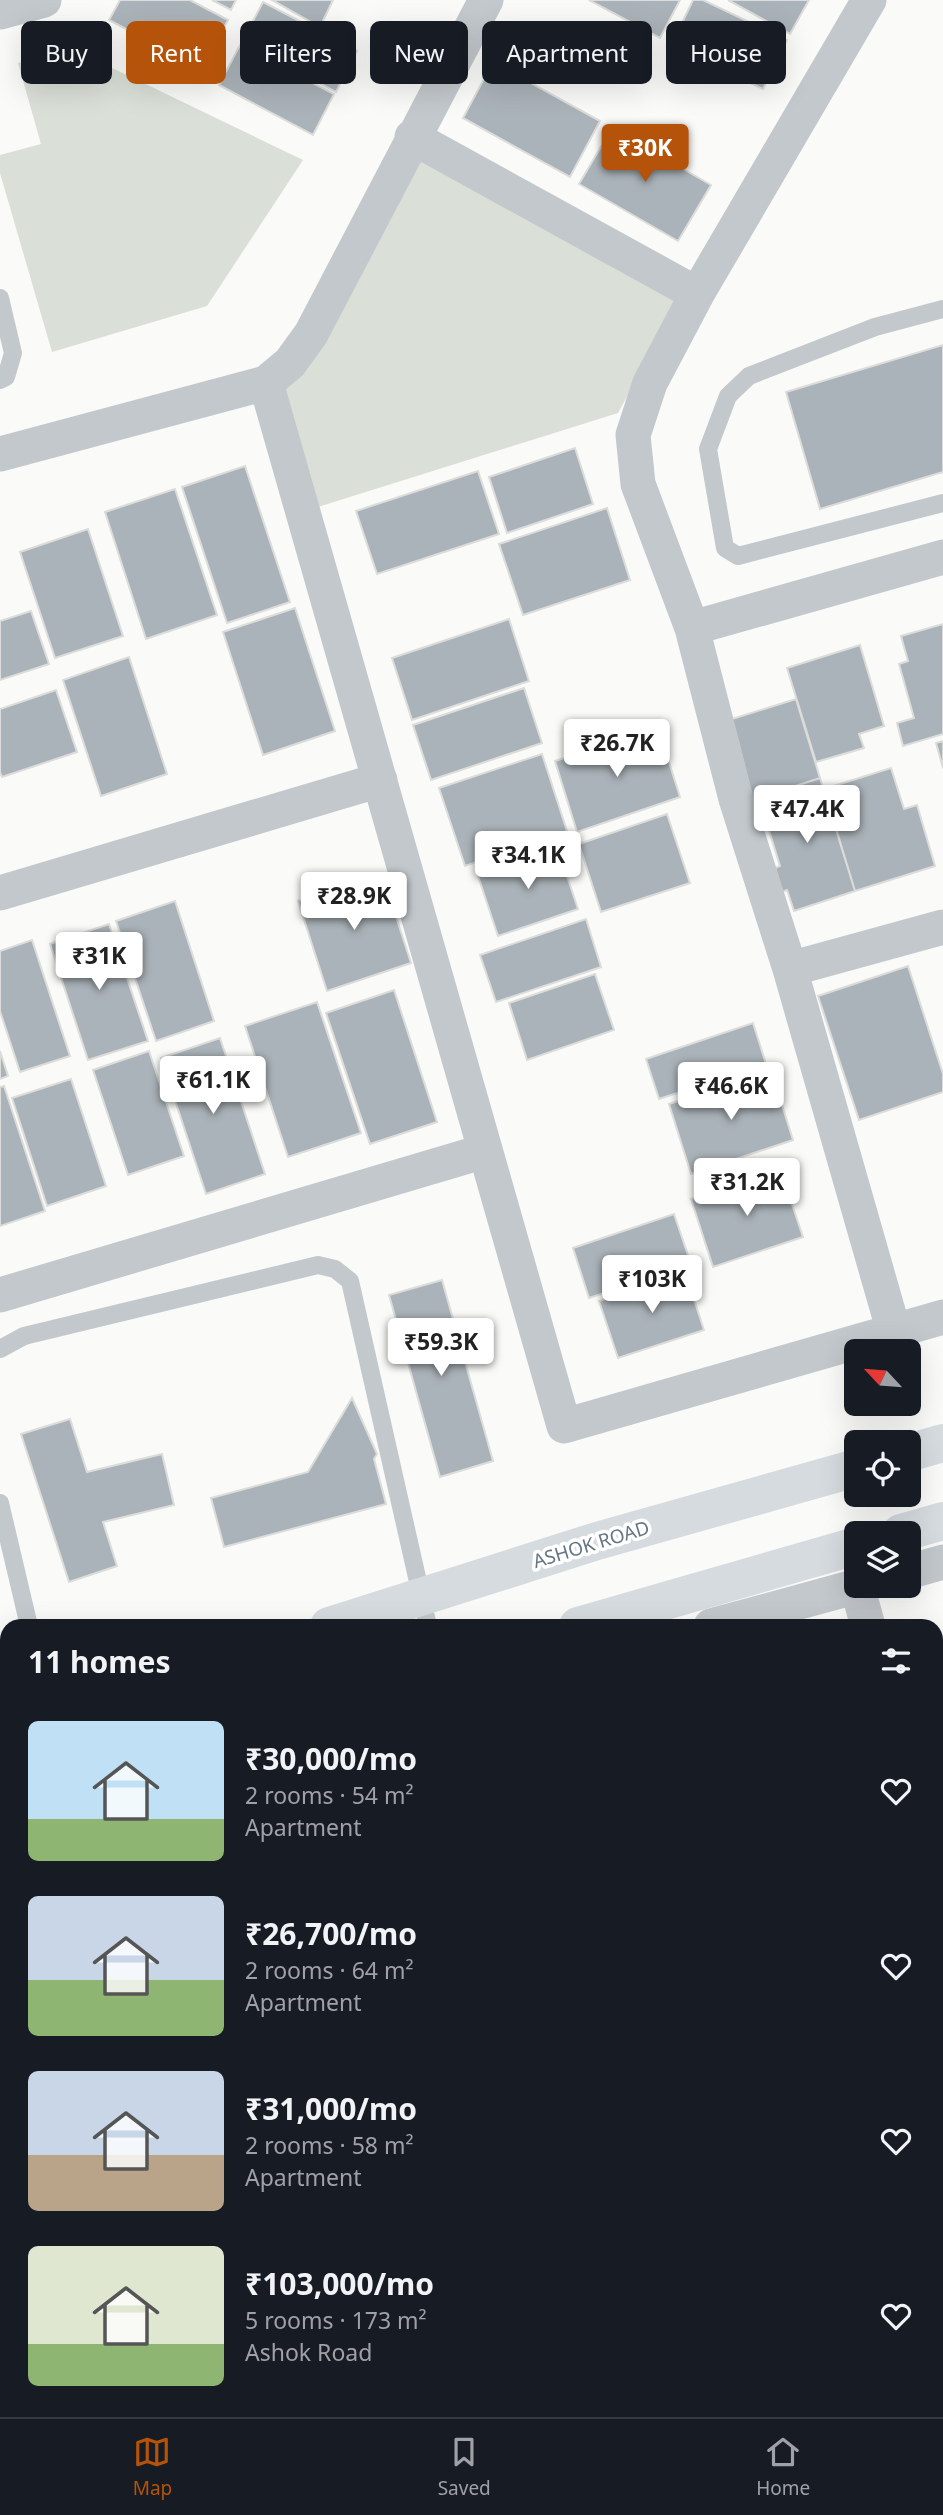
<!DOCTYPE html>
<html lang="en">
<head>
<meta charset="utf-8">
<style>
  :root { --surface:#171b24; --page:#20242c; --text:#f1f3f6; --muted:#9ea1a6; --line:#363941; --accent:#b45309 }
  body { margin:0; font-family:"Noto Sans",sans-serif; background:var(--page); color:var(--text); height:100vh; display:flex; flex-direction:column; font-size:26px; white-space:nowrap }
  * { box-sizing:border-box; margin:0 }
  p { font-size:23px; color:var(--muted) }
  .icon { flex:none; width:38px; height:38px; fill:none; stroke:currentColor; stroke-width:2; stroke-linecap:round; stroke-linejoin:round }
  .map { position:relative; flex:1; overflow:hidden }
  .sheet { position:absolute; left:0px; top:1619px; width:943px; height:800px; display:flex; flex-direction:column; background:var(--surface); border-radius:21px 21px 0 0; box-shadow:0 7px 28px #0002 }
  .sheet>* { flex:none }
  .hud { position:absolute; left:21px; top:21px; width:901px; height:63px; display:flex; gap:14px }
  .needle { width:46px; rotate:296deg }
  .controls { position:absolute; left:844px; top:1339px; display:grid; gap:14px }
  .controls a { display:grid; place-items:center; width:77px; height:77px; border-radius:10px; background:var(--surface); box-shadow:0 7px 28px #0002; font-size:35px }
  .price { position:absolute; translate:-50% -60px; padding:0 16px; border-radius:7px; background:#fff; color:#222; font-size:23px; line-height:46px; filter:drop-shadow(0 2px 4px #0008) }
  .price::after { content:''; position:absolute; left:50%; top:42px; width:21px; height:16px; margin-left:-10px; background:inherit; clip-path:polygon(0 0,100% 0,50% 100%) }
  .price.selected { background:var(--accent); color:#fff }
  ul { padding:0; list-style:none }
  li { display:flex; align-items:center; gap:21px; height:175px; padding:0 28px }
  li span { display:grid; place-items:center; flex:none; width:196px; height:140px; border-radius:10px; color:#555 }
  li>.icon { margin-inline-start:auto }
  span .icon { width:84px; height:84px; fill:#fffc; stroke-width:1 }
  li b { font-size:30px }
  h2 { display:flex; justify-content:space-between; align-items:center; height:84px; padding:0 28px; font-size:30px }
  .chip { padding:0 24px; border-radius:10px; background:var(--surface); box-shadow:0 7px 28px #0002; font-size:24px; line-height:63px }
  .chip.selected { background:var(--accent); color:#fff }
  .tab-bar { display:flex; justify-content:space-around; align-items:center; height:98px; border-top:2px solid var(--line); background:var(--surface); font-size:19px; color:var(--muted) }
  .tab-bar a { display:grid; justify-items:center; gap:4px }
  .tab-bar .selected { color:var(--accent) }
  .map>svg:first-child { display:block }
  .green { fill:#dadfd7 }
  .building { fill:#aab3b9; stroke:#dcdcda; stroke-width:2 }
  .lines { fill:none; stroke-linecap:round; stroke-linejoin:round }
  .lane { stroke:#c3c8cc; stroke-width:18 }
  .street { stroke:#c3c8cc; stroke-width:35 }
  .secondary { stroke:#d6dbdf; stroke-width:38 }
  .labels { text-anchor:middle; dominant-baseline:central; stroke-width:7; stroke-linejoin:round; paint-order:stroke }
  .street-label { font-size:19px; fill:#657683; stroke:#fff }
</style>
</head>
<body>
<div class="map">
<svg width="943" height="2417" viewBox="0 0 943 2417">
  <rect width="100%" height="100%" fill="#fafaf8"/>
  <path class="green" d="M 79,52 L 303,160 L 207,306 L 52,352 L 0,173 L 0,155 L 41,144 L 18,63 Z
    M 413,150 L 681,298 L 618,413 L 318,507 L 284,391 Z"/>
  <path class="building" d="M 120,0 L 190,0 L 228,20 L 202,69 L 109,20 Z
    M 212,0 L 236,0 L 231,10 Z
    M 272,0 L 333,0 L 320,27 Z
    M 589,0 L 680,0 L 660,38 Z
    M 693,0 L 703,0 L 787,40 L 763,89 L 671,46 Z
    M 728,0 L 809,0 L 790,34 Z
    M 263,2 L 357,51 L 336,92 L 242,42 Z
    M 240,45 L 334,94 L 313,135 L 219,85 Z
    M 493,62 L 600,121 L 570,177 L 463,118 Z
    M 612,128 L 711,185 L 678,241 L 579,184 Z
    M 943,345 L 943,472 L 820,509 L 786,392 Z
    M 575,448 L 593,504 L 507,533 L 489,477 Z
    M 245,466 L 290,602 L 227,623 L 182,487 Z
    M 478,471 L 499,534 L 377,574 L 356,511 Z
    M 175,489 L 217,615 L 146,639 L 105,512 Z
    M 607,508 L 630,580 L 523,615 L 499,544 Z
    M 88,529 L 123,636 L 55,658 L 20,552 Z
    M 295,608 L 335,731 L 263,755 L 223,632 Z
    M 31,611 L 49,664 L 0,680 L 0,621 Z
    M 509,619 L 529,681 L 412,720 L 392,658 Z
    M 943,624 L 943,734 L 903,746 L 897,723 L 914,718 L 899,664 L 908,661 L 901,636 Z
    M 860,645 L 884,726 L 859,734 L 864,748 L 816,762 L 787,668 Z
    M 129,657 L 167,774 L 101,796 L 63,680 Z
    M 524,688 L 542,743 L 431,780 L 413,725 Z
    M 56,690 L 77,752 L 2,777 L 0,772 L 0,709 Z
    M 796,699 L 820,778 L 743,803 L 729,720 Z
    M 658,727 L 680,797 L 577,832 L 555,761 Z
    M 943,741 L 943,768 L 936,743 Z
    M 542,754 L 567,831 L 465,866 L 439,788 Z
    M 891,768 L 904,809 L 917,805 L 935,866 L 855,891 L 824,789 Z
    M 820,778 L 855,891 L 794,911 L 787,890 L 782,892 L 775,868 L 780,866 L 759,798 Z
    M 667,814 L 690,883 L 601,912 L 579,844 Z
    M 557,846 L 578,909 L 498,936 L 477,873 Z
    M 382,873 L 411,963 L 327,991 L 298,901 Z
    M 175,901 L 214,1021 L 156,1041 L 116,921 Z
    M 586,919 L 601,967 L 496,1002 L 480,955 Z
    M 109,924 L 148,1041 L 88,1060 L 50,944 Z
    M 32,940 L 70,1056 L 20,1072 L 0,1011 L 0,951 Z
    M 908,966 L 943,1074 L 943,1092 L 859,1120 L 818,996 Z
    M 595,974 L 614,1030 L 527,1060 L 509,1003 Z
    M 394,990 L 437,1122 L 370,1144 L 326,1013 Z
    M 317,1002 L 361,1133 L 288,1157 L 245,1026 Z
    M 753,1023 L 766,1064 L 659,1099 L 646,1059 Z
    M 220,1038 L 265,1174 L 206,1194 L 161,1058 Z
    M 0,1051 L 8,1076 L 0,1079 Z
    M 149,1051 L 184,1156 L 128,1175 L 93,1070 Z
    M 771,1070 L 793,1140 L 691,1174 L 669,1104 Z
    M 71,1079 L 106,1186 L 47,1206 L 12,1098 Z
    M 4,1086 L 45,1211 L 0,1226 L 0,1087 Z
    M 780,1169 L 803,1237 L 713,1267 L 691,1199 Z
    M 674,1214 L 691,1264 L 589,1298 L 573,1248 Z
    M 685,1272 L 704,1330 L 618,1358 L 599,1301 Z
    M 442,1280 L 493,1461 L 440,1477 L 389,1295 Z
    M 352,1398 L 377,1454 L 374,1459 L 386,1504 L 224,1547 L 211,1498 L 308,1472 Z
    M 70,1419 L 87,1472 L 162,1454 L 174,1505 L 103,1522 L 117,1566 L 69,1582 L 21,1434 Z"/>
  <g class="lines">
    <path class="lane" d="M 0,298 L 13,353 L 6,377 L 0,380
      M 943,309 L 875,327 L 749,376 L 728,396 L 708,449 L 725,548 L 738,556 L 943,503
      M 0,1349 L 24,1336 L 318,1265 L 335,1269 L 350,1281 L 428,1626
      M 0,1503 L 29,1626"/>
    <path class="street" d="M 869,0 L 697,294 L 650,383 L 633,435 L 638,484 L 692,628 L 736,799 L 790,969 L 894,1332
      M 0,12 L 44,0
      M 412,137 L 697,294
      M 266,383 L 564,1426 L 943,1317
      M 0,454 L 266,383 L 290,363 L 311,334 L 486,0
      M 692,628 L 943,557
      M 0,893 L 380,780
      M 790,969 L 943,927
      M 0,1295 L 485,1151
      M 908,1572 L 943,1562
      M 857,1586 L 868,1626
      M 711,1626 L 858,1586
      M 0,1857 L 7,1887
      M 936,1864 L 943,1889
      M 936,2262 L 943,2260
      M 135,2412 L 136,2417
      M 862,2412 L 864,2417
      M 388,2417 L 408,2412"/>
    <path class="secondary" d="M 908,1453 L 943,1443
      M 901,1533 L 943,1521
      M 329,1626 L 597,1541 L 856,1468
      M 578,1626 L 856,1546
      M 0,1717 L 7,1715
      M 0,1771 L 7,1769
      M 0,2157 L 7,2184
      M 65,2412 L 66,2417"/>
  </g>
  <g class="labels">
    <g class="street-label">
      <text transform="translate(591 1544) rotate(-17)">ASHOK ROAD</text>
    </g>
  </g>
</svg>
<div class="controls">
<a><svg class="needle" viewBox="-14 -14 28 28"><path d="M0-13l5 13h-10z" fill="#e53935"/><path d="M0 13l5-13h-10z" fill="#9ea1a6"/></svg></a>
<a><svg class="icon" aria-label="locate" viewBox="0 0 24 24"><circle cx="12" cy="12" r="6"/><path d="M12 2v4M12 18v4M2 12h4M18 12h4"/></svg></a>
<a><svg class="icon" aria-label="layers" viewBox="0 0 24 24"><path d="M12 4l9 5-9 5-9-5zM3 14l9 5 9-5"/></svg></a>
</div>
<b class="price selected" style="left:645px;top:184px">₹30K</b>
<b class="price" style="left:617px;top:779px">₹26.7K</b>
<b class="price" style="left:807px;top:845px">₹47.4K</b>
<b class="price" style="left:528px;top:891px">₹34.1K</b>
<b class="price" style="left:354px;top:932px">₹28.9K</b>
<b class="price" style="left:99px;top:992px">₹31K</b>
<b class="price" style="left:213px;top:1116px">₹61.1K</b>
<b class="price" style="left:731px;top:1122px">₹46.6K</b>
<b class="price" style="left:747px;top:1218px">₹31.2K</b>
<b class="price" style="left:652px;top:1315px">₹103K</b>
<b class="price" style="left:441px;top:1378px">₹59.3K</b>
<div class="hud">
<a class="chip">Buy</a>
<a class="chip selected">Rent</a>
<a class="chip">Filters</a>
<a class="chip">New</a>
<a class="chip">Apartment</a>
<a class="chip">House</a>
</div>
<section class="sheet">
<h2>11 homes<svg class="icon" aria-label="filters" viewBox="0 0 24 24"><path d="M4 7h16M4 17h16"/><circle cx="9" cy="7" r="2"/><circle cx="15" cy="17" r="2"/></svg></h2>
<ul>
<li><span style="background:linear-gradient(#bfe0f5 70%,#8fb573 0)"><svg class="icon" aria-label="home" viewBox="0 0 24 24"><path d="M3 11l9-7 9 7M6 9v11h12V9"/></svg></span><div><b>₹30,000/mo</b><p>2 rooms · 54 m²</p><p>Apartment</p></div><svg class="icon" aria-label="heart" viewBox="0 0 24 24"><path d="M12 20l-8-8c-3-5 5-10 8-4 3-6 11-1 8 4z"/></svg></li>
<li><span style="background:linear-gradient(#c9d6e8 60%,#8fb573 0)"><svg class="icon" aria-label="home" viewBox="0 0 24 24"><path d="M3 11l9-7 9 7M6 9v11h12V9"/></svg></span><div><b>₹26,700/mo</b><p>2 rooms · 64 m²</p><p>Apartment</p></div><svg class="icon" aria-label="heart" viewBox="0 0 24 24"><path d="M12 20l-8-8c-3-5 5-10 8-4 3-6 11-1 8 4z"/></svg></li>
<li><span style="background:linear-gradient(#c9d6e8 60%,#b9a48a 0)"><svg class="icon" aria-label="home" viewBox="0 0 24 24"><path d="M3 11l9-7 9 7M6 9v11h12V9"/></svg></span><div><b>₹31,000/mo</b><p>2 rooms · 58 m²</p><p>Apartment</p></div><svg class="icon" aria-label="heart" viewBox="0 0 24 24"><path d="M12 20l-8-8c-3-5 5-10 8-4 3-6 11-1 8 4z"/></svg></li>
<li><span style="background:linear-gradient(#dfe7d0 70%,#8fb573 0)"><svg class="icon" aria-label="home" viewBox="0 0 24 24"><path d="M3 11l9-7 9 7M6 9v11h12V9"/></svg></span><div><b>₹103,000/mo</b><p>5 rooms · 173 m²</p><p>Ashok Road</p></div><svg class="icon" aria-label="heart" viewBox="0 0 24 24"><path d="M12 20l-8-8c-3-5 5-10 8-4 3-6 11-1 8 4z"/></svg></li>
</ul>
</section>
</div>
<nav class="tab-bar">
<a class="selected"><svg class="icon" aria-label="map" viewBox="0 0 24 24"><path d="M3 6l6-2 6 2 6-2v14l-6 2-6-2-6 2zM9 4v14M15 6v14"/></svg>Map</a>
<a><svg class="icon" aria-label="saved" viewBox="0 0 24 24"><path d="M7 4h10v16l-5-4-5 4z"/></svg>Saved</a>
<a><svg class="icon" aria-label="home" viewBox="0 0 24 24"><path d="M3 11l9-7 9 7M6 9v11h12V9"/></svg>Home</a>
</nav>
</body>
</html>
